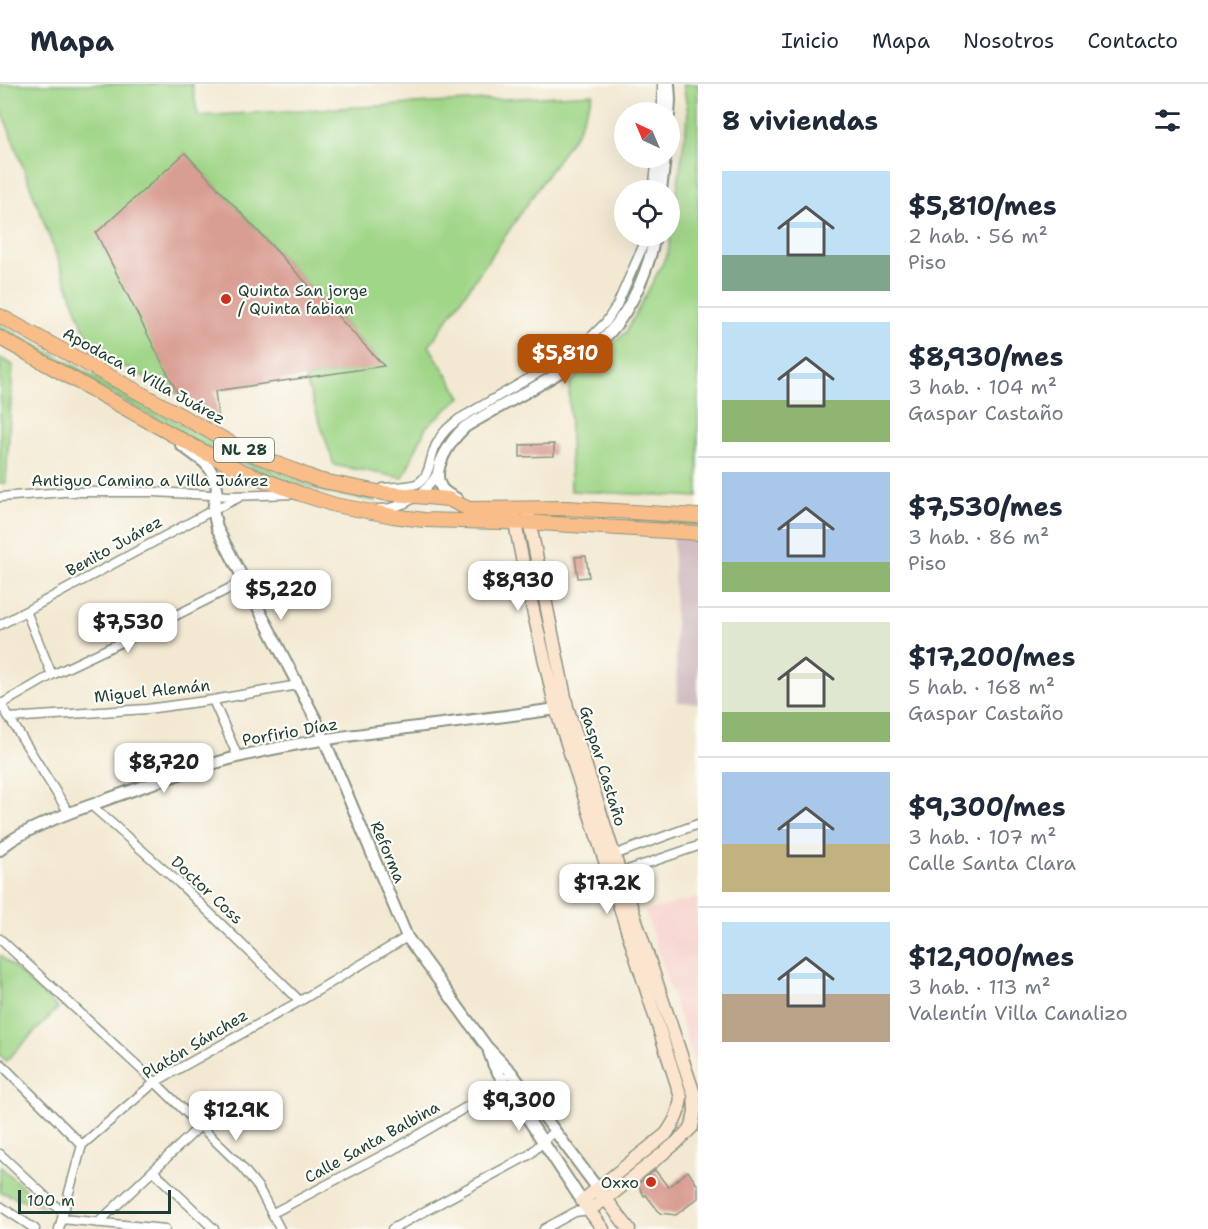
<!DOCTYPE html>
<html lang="es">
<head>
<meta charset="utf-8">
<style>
  :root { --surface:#fff; --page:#f6f6f7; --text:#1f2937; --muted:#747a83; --line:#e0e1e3; --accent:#b45309 }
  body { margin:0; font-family:"Shantell Sans",sans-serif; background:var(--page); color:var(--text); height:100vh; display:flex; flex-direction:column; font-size:22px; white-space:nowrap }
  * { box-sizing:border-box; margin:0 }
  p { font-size:20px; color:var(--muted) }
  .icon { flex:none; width:33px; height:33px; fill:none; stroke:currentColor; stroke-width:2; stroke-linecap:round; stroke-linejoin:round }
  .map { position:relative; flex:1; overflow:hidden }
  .sheet { display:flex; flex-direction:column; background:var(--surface); width:510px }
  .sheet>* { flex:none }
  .needle { width:39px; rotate:316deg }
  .controls { position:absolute; left:614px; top:18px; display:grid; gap:12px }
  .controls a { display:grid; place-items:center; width:66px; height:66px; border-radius:50%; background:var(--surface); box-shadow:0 6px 24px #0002; font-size:30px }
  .scale { position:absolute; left:18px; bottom:15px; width:153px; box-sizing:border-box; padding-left:6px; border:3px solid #1f3d34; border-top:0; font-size:16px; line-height:21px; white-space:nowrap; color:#1f3d34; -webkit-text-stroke:4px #fdfcf7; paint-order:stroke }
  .price { position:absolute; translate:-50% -51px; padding:0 14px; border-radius:12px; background:#fff; color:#222; font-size:20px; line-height:39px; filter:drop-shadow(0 2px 3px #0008) }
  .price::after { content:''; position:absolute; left:50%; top:36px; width:18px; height:14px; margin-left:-9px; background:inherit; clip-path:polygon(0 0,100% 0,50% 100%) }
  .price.on { background:var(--accent); color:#fff }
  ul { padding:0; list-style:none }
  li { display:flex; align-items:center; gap:18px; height:150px; padding:0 24px }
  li+li { border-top:2px solid var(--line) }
  li span { display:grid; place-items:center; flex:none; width:168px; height:120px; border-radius:0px; color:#555 }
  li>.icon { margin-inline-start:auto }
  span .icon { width:72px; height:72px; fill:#fffc; stroke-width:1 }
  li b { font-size:26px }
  h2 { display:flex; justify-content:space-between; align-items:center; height:72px; padding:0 24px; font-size:26px }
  header { display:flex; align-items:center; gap:36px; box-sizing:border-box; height:84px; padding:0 30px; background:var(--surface); border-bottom:2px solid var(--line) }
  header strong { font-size:28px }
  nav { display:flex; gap:33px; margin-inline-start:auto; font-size:21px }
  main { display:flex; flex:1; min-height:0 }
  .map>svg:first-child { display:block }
  .built { fill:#f7d0ca }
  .industrial { fill:#d2bec2 }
  .green { fill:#a0d688; stroke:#608a5e; stroke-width:1.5 }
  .building { fill:#d99e93 }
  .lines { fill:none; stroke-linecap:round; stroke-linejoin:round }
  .minor-casing { stroke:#899383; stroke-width:11 }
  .tertiary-casing { stroke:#899383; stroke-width:14 }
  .secondary-casing { stroke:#899383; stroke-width:15 }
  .primary-casing { stroke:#899383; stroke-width:16 }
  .minor { stroke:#fff; stroke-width:8 }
  .tertiary { stroke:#fff; stroke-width:10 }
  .secondary { stroke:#fce5cf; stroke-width:12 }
  .primary { stroke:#f8bd88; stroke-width:14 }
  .poi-dot { fill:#c8321e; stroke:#fdfcf7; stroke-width:2 }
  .labels { text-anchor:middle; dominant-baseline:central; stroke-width:4.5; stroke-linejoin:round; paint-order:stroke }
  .shield { fill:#fdfcf7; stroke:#62766e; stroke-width:1.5 }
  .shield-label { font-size:15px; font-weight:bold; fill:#1f3d34 }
  .poi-label { font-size:16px; fill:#1f3d34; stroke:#fdfcf7; text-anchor:start }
  .street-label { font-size:16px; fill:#1f3d34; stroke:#fdfcf7 }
</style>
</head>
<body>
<header>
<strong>Mapa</strong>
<nav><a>Inicio</a><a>Mapa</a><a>Nosotros</a><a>Contacto</a></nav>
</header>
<main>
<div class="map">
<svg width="698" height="1145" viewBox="0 0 698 1145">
  <rect width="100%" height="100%" fill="#fdfcf7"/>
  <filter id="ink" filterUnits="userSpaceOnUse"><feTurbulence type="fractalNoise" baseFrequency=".0167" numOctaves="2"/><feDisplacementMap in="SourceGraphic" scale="12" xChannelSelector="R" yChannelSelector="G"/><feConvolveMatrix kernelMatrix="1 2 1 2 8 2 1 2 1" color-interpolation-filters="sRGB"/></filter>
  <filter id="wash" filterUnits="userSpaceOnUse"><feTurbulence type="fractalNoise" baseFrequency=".008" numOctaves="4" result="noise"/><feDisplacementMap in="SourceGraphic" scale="24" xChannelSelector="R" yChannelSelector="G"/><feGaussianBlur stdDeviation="1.35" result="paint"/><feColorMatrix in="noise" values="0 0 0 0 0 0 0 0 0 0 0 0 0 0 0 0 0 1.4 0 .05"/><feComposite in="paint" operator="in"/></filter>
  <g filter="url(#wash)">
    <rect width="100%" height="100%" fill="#f3e9d2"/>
    <path class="built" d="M 698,814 L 698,973 L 693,975 L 645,827 Z"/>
    <path class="industrial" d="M 673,447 L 698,450 L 698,619 L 677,618 Z"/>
    <path class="green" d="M 0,0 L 192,0 L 198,32 L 593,10 L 577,48 L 429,262 L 461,313 L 426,343 L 403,394 L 334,381 L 305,294 L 383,281 L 185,69 L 178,310 L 92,266 L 0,22 Z
      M 683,0 L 698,0 L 698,413 L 571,407 L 569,300 L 626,248 L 668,169 L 688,29 Z
      M 0,241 L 185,343 L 258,381 L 304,398 L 376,416 L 376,417 L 328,409 L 302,401 L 282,397 L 216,368 L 0,247 Z
      M 0,274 L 13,281 L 6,399 L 0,399 Z
      M 648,434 L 698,434 L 698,441 L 628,436 Z
      M 0,871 L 58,924 L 6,977 L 0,971 Z
      M 0,1082 L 44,1123 L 0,1108 Z"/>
    <g id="blocks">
      <path class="building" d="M 185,69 L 384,282 L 215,307 L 218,333 L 178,310 L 96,149 Z
        M 554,360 L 554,372 L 520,373 L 520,361 Z
        M 586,472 L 589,493 L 578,494 L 575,473 Z
        M 655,1086 L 668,1103 L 688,1087 L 698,1102 L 698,1114 L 676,1131 L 660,1129 L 646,1111 L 644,1112 L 638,1100 Z"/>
    </g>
  </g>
  <g filter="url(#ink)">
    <use href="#blocks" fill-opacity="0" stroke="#899383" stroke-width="1.5"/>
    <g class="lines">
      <g class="minor-casing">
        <path id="minor" d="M 662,28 L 662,0
          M 653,106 L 657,74
          M 383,404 C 393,403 407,403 416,400 C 432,393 429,372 437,359 C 442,348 450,342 459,335 L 564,274 L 592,252 L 606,238 L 617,221 L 643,162 L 645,152
          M 0,413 L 64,408 L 154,408 L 230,412 L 295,410
          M 379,425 C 403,425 427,409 438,388
          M 26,527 L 52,591
          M 0,541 L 213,426 L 238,414
          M 213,616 L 238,673
          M 0,619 L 69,729
          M 0,621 L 52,591 L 151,544 L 244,497
          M 9,634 L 147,625 L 213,616 L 298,601
          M 91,721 L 179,799 L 300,917
          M 611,772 L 698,740
          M 616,790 L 698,762
          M 0,855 L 155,998 L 240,1081 L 258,1103 L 280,1145
          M 0,979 L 82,1061
          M 0,1070 L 63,1129
          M 153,1087 L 214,1145
          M 0,1122 L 35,1145
          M 273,1129 L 398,1063 L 492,1008 L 505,994
          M 62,1135 L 165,1145
          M 98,1139 L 200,1042
          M 59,1145 L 82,1061 L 155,998 L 300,917 L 407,853
          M 392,1145 L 529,1071 L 555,1046
          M 544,1145 L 575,1128 L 589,1126"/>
      </g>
      <g class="tertiary-casing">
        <path id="tertiary" d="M 669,31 L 670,16 L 669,0
          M 661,106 L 665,74
          M 181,361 L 204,378 L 210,385 L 214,393 L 217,404 L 213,426 L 217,444 L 316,636 L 407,853 L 487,963 L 511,988 L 598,1105
          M 457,415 C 452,412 444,409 441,403 C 430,385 452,355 465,343 C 508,317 556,295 595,263 C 627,236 647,192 655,152
          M 0,766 C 14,749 71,728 94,720 C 141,703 188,686 237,673 C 343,647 454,641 562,624
          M 489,968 L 494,982 L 503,997 L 582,1117"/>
      </g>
      <g class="secondary-casing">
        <path id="secondary" d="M 513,429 L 529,509 L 556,625 L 681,1013 C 679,1029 676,1036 666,1050 L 582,1117 L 603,1145
          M 528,431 L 567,623 L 614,771 L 694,1010 L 695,1027 L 692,1043 L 676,1059 L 606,1115 L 589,1126
          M 602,1110 L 629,1145"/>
      </g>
      <g class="primary-casing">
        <path id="primary" d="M 0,232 L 247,368 L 318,396 L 383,409 L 448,415 L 469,425 L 566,424 L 698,432
          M 0,254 L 198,365 L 244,388 L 301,410 L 335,421 L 393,432 L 424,436 L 539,439 L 698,449"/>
      </g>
      <use href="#minor" class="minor"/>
      <use href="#tertiary" class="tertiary"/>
      <use href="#secondary" class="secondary"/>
      <use href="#primary" class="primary"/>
    </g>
  </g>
  <g class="poi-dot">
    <circle cx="226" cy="215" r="6"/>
    <circle cx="651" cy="1098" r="6"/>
  </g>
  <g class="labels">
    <rect class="shield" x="214" y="354" width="60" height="24" rx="4.5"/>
    <g class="shield-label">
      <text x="244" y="366">NL 28</text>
    </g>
    <g class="poi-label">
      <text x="238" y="206">Quinta San jorge<tspan x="238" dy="18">/ Quinta fabian</tspan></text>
      <text x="639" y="1098" text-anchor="end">Oxxo</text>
    </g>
    <g class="street-label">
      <text transform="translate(144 292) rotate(29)">Apodaca a Villa Juárez</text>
      <text x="150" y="396">Antiguo Camino a Villa Juárez</text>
      <text transform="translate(114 462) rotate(-29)">Benito Juárez</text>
      <text transform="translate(152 607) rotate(-6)">Miguel Alemán</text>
      <text transform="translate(290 648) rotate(-10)">Porfirio Díaz</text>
      <text transform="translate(603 682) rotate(73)">Gaspar Castaño</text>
      <text transform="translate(388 768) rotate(67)">Reforma</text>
      <text transform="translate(207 806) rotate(43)">Doctor Coss</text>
      <text transform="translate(195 960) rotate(-31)">Platón Sánchez</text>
      <text transform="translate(372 1058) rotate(-29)">Calle Santa Balbina</text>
    </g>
  </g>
</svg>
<div class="controls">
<a><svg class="needle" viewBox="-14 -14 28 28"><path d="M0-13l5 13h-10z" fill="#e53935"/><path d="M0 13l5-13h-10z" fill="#747a83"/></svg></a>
<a><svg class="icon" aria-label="locate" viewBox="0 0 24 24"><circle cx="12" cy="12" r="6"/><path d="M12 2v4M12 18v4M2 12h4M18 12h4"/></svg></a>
</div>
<div class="scale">100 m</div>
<b class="price on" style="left:565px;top:301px">$5,810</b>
<b class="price" style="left:518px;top:528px">$8,930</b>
<b class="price" style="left:281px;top:537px">$5,220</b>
<b class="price" style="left:128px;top:570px">$7,530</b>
<b class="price" style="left:164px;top:710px">$8,720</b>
<b class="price" style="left:607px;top:831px">$17.2K</b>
<b class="price" style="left:519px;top:1048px">$9,300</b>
<b class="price" style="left:236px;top:1058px">$12.9K</b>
</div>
<section class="sheet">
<h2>8 viviendas<svg class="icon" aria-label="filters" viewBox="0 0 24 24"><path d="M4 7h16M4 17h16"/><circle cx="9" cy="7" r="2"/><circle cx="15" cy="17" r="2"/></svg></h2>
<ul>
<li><span style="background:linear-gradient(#bfe0f5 70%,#7fa58c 0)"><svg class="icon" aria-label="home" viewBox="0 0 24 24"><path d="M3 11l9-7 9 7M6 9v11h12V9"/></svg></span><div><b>$5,810/mes</b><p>2 hab. · 56 m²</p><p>Piso</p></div></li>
<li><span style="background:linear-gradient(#bfe0f5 65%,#8fb573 0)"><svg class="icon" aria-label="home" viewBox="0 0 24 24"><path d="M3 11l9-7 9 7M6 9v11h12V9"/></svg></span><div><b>$8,930/mes</b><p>3 hab. · 104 m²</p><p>Gaspar Castaño</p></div></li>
<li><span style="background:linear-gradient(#a9c7e8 75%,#8fb573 0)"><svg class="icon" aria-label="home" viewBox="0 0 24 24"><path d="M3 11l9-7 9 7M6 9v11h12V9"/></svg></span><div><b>$7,530/mes</b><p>3 hab. · 86 m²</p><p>Piso</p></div></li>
<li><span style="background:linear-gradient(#dfe7d0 75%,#8fb573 0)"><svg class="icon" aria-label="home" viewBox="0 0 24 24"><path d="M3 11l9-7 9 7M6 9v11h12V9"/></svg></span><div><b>$17,200/mes</b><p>5 hab. · 168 m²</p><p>Gaspar Castaño</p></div></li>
<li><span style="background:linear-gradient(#a9c7e8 60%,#c2b280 0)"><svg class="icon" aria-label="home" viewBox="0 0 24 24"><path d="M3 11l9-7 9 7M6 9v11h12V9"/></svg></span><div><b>$9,300/mes</b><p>3 hab. · 107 m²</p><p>Calle Santa Clara</p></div></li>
<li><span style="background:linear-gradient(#bfe0f5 60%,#b9a48a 0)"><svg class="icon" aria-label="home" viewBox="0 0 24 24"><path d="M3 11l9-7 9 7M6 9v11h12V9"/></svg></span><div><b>$12,900/mes</b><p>3 hab. · 113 m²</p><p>Valentín Villa Canalizo</p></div></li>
</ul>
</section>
</main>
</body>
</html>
